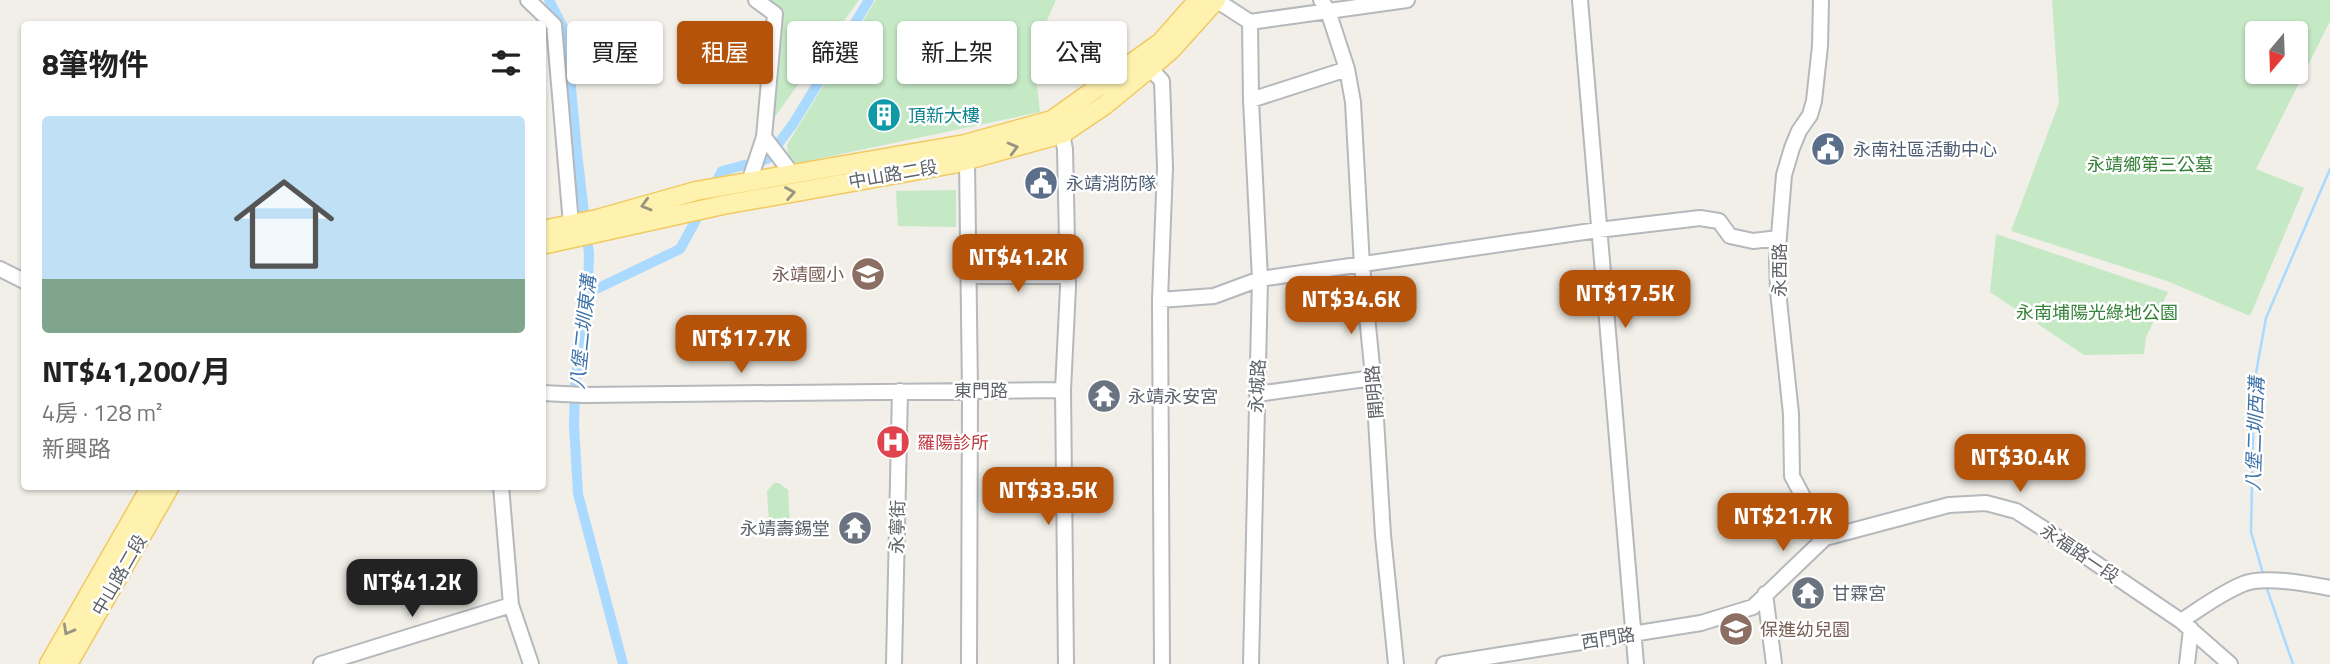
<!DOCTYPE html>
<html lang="zh-TW">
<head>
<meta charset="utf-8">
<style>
  :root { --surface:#fff; --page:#f2f2f2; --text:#222; --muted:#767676; --line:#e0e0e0; --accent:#b45309 }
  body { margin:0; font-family:"Titillium Web","Noto Sans TC",sans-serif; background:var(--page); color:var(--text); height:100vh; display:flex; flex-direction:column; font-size:26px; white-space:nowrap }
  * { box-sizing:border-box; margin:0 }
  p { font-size:23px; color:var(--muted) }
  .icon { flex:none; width:38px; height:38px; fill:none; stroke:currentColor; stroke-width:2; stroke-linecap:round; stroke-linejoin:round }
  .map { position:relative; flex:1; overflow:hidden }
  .side { position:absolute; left:21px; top:21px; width:525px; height:469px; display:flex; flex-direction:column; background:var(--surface); border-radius:7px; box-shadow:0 2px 5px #0004 }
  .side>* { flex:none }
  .banner { position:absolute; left:567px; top:21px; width:665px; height:63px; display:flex; gap:14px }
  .needle { width:46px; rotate:199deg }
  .controls { position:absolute; left:2245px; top:21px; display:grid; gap:14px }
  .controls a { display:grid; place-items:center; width:63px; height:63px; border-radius:7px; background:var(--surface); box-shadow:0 2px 5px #0004; font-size:35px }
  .price { position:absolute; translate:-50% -60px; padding:0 16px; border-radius:14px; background:var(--accent); color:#fff; font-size:23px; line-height:46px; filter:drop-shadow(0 2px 4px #0008) }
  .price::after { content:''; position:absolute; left:50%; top:42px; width:21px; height:16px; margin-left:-10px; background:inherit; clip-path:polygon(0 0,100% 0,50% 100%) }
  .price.selected { background:#222; color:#fff }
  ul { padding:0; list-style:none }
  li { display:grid; align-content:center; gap:14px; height:371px; padding:0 21px }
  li+li { border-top:2px solid var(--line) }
  li span { display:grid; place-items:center; height:217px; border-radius:7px; color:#555 }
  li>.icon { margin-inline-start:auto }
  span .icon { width:126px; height:126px; fill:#fffc; stroke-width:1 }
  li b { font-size:30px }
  h2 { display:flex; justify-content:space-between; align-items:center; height:84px; padding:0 21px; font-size:30px }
  .chip { padding:0 24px; border-radius:7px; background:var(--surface); box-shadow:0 2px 5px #0004; font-size:24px; line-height:63px }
  .chip.selected { background:var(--accent); color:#fff }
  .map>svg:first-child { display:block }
  .green { fill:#c5e8c5; fill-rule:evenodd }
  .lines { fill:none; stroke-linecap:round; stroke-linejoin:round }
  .stream { stroke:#aadaff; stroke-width:2.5 }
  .canal { stroke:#aadaff; stroke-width:10 }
  .minor-casing { stroke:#b5b8bc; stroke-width:18 }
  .major-casing { stroke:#f2c960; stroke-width:21 }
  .minor { stroke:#fff; stroke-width:14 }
  .major { stroke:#fff2af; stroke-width:18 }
  .oneway { stroke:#979581 }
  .labels { text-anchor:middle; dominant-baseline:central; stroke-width:5; stroke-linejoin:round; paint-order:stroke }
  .culture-label { font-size:18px; fill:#0d838f; stroke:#fff; text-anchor:start }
  .service-label { font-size:18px; fill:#4e5e75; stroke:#fff; text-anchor:start }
  .park-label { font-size:18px; fill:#348238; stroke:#fff }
  .street-label { font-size:18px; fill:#5f6368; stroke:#fff }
  .education-label { font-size:18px; fill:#785e54; stroke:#fff; text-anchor:end }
  .worship-label { font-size:18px; fill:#5b616d; stroke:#fff; text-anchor:start }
  .health-label { font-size:18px; fill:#be3a42; stroke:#fff; text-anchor:start }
  .water-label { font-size:19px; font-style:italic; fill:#4174aa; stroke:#fff }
</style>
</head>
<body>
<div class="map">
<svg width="2330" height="664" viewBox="0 0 2330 664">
  <rect width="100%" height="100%" fill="#f1efe8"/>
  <path class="green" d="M 770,0 L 859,0 L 774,118 L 784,11 Z
    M 876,0 L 1056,0 L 1048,18 L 1034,62 L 1040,112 L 789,165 L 787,145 Z
    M 2052,0 L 2330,0 L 2330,21 L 2256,169 L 2304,188 L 2250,316 L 2167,281 L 2011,231 L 2059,103 ZM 2258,33 L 2296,33 L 2296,72 L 2258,72 Z
    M 956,190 L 956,227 L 898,226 L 896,191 Z
    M 1996,234 L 2168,292 L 2146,337 L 2144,354 L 2084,355 L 1990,292 Z
    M 774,483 L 779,483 L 788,490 L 790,524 L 780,532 L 771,527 L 769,523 L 767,491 Z"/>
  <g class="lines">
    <path class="stream" d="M 2264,577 L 2251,532 L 2254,384 L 2266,318 L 2330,169
      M 2266,586 L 2293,664"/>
    <path class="canal" d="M 549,0 L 566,33 L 577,153 L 589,254 L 588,293 L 575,385 L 574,425 L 578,494 L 623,664
      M 712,189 L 722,171 L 767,159 L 793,124 L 869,0
      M 588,293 L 680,249 L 702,209"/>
    <g class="minor-casing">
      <path id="minor" d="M 528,0 L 554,25 L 571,224
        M 1216,0 L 1250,22 L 1251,100 L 1260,279 L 1251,664
        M 1321,0 L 1328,11 L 1347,69 L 1353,102 L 1362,266 L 1374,386 L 1383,535 L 1396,664
        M 1580,0 L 1636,664
        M 1821,0 L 1820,46 L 1814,101 L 1810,115 L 1799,131 L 1792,148 L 1784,175 L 1777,260 L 1778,291 L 1791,414 L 1792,476 L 1825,538
        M 1250,22 L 1407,0
        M 1143,61 L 1162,81 L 1165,167 L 1160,300 L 1162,664
        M 1251,100 L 1347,69
        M 1057,127 L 1062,134 L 1065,149 L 1068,287 L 1063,390 L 1066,664
        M 764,137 L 793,175
        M 967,161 L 970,391 L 969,664
        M 749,182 L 764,137 L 775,14 L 756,0
        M 0,269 L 24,281
        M 969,276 L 1067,276
        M 1160,300 L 1214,296 L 1260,279 L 1598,230 L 1700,218 L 1719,221 L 1730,236 L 1753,241 L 1779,238
        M 542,393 L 584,395 L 1063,390
        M 1257,394 L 1373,378
        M 501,486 L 511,605 L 531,664
        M 1765,594 L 1774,664
        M 2181,621 C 2201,608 2221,593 2243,584 C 2263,575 2309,584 2330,588
        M 321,664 L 511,605
        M 894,664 L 900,391
        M 1444,664 L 1701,623 L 1753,607 L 1825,538 L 1949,505 L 1986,503 L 2016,511 L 2063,541 L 2181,621 L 2230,664
        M 2187,664 L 2191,629"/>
    </g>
    <g class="major-casing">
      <path id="major" d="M 542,230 L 597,219 L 696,191 L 965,144 L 1052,120 L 1161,42 L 1198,0
        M 542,245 L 723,205 L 953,164 L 1062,134 L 1105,105 L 1150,68 L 1171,50 L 1216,0
        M 49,664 L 151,486
        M 68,664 L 170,486"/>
    </g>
    <use href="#minor" class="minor"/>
    <use href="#major" class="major"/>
  </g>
  <defs><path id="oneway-chevron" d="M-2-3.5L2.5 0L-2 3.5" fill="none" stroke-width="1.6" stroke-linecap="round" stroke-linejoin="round" transform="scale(1.75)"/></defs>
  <g class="oneway">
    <use href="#oneway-chevron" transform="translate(1013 148) rotate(-15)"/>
    <use href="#oneway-chevron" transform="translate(790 193) rotate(-10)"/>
    <use href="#oneway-chevron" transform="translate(646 205) rotate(164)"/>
    <use href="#oneway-chevron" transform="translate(68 630) rotate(119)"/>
  </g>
  <defs>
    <g id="building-disc" transform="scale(1.75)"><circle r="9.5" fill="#0f9aa8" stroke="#fff"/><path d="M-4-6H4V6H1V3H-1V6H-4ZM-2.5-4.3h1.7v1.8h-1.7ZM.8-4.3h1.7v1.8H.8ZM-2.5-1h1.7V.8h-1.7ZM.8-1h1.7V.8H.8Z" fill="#fff"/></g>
    <g id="civic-disc" transform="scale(1.75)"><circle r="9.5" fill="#5c6f8a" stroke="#fff"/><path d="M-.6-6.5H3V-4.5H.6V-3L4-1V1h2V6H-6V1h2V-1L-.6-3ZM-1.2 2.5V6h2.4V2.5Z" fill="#fff"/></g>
    <g id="school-disc" transform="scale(1.75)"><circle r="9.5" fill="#8d6e63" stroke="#fff"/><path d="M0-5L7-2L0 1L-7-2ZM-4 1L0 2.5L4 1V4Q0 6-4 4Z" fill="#fff"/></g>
    <g id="temple-disc" transform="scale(1.75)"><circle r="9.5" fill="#6b7280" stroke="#fff"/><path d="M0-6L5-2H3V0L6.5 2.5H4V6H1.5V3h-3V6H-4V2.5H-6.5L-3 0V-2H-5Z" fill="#fff"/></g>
    <g id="hospital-disc" transform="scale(1.75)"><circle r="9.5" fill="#e0444e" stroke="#fff"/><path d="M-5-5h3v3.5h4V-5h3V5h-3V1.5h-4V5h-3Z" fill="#fff"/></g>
  </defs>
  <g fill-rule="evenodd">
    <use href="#building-disc" x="884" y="115"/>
    <use href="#civic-disc" x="1828" y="149"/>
    <use href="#civic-disc" x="1041" y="183"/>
    <use href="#school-disc" x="868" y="274"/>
    <use href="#temple-disc" x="1104" y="396"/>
    <use href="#hospital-disc" x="893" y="442"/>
    <use href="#temple-disc" x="855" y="528"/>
    <use href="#temple-disc" x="1808" y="593"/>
    <use href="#school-disc" x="1736" y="629"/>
  </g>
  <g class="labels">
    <g class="culture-label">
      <text x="908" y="115">頂新大樓</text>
    </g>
    <g class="service-label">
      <text x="1853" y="149">永南社區活動中心</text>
      <text x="1066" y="183">永靖消防隊</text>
    </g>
    <g class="park-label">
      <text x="2150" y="164">永靖鄉第三公墓</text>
      <text x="2097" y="312">永南埔陽光綠地公園</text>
    </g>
    <g class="street-label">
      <text transform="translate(893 174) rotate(-10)">中山路二段</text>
      <text transform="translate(1779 270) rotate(-90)">永西路</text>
      <text transform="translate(1257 386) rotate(-87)">永城路</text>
      <text x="981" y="390">東門路</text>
      <text transform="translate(1374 392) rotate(-95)">開明路</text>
      <text transform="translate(897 527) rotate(-89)">永寧街</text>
      <text transform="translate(2080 553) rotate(34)">永福路一段</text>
      <text transform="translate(119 575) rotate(-60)">中山路二段</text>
      <text transform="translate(1608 638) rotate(-9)">西門路</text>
    </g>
    <g class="education-label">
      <text x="844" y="274">永靖國小</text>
      <text x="1760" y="629" text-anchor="start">保進幼兒園</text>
    </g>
    <g class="worship-label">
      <text x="1128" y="396">永靖永安宮</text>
      <text x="830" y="528" text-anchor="end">永靖壽錫堂</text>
      <text x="1832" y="593">甘霖宮</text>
    </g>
    <g class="health-label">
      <text x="917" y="442">羅陽診所</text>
    </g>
    <g class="water-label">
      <text transform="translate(582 332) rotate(-84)">八堡二圳東溝</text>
      <text transform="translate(2254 434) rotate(-88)">八堡二圳西溝</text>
    </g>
  </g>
</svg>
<div class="controls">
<a><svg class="needle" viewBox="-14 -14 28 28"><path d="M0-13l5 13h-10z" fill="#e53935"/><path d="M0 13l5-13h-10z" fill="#767676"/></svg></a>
</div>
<b class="price" style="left:1018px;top:294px">NT$41.2K</b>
<b class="price" style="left:1625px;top:330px">NT$17.5K</b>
<b class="price" style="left:1351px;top:336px">NT$34.6K</b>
<b class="price" style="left:741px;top:375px">NT$17.7K</b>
<b class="price" style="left:2020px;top:494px">NT$30.4K</b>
<b class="price" style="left:1048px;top:527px">NT$33.5K</b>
<b class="price" style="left:1783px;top:553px">NT$21.7K</b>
<b class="price selected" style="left:412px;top:619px">NT$41.2K</b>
<div class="banner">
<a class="chip">買屋</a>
<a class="chip selected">租屋</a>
<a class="chip">篩選</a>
<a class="chip">新上架</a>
<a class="chip">公寓</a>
</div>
<section class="side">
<h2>8筆物件<svg class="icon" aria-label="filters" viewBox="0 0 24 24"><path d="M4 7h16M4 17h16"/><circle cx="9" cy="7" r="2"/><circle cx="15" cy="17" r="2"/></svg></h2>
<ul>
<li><span style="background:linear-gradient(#bfe0f5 75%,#7fa58c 0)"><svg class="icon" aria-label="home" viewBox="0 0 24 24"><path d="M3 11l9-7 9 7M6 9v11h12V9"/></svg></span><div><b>NT$41,200/月</b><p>4房 · 128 m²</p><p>新興路</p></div></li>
</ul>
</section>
</div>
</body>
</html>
